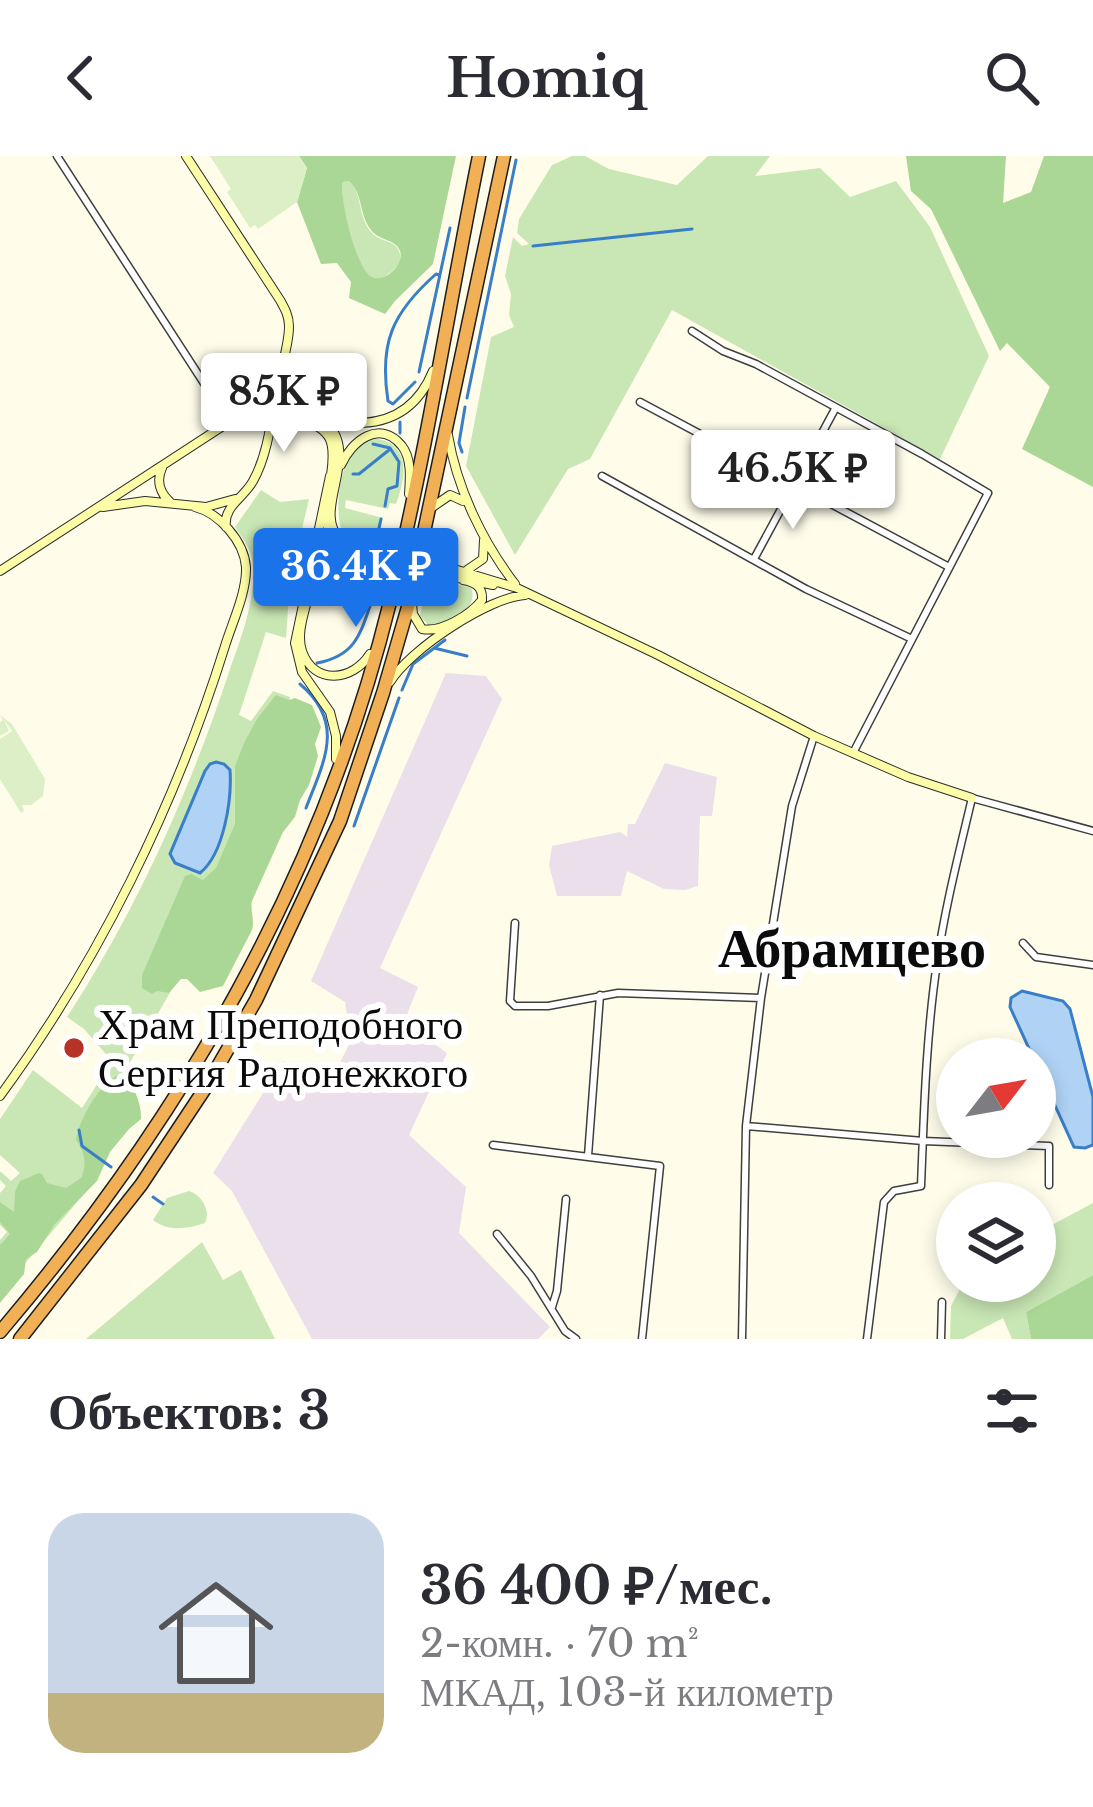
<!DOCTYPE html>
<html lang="ru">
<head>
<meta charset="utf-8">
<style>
  :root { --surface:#fff; --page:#f2f2f3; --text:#2b2b33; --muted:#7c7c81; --accent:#1a73e8 }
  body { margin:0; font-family:"Libre Baskerville",serif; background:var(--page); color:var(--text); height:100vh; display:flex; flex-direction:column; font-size:45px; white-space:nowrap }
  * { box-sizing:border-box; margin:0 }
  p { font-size:39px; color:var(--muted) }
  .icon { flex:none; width:66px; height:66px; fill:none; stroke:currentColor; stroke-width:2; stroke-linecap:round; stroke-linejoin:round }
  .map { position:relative; height:1183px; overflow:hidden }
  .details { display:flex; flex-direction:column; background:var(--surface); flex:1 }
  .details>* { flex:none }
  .needle { width:78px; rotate:59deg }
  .buttons { position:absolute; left:936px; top:882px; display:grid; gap:24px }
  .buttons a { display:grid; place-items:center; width:120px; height:120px; border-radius:50%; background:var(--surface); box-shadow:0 6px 18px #0003; font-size:60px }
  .price { position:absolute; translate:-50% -102px; padding:0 27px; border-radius:12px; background:#fff; color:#222; font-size:39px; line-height:78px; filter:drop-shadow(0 3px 6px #0008) }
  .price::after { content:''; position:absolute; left:50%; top:72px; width:36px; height:27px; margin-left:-18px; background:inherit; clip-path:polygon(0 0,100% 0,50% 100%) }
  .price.on { background:var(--accent); color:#fff }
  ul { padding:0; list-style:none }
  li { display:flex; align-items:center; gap:36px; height:300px; padding:0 48px }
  li span { display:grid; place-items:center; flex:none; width:336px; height:240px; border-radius:36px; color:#555 }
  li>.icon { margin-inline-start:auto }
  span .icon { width:144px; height:144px; fill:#fffc; stroke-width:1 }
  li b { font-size:51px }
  h2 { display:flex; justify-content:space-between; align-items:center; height:144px; padding:0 48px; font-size:51px }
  header { display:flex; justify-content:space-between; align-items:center; height:156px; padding:0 48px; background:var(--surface); font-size:54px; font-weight:700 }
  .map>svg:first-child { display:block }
  .industrial { fill:#eadfea }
  .green { fill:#c9e7b5 }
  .forest { fill:#aad795; fill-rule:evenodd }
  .pitch { fill:#dcefc7 }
  .water { fill:#b0d2f4; stroke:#397ec9; stroke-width:3 }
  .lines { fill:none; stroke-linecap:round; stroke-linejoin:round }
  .stream { stroke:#397ec9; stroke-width:3 }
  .street-casing { stroke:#3e3e3e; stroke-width:9 }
  .secondary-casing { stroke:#2d2d2d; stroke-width:10 }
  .highway-casing { stroke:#1c1c1c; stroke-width:15 }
  .street { stroke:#fff; stroke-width:6 }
  .secondary { stroke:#fcfda6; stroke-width:8 }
  .highway { stroke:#f1b055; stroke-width:12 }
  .secondary-bridge-casing { stroke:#2d2d2d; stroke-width:10; stroke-linecap:butt }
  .secondary-bridge { stroke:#fcfda6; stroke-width:8 }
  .poi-dot { fill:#b73227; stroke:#fff; stroke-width:4.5 }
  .labels { text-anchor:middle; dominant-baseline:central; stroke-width:12; stroke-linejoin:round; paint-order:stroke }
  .poi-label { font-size:42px; fill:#0b0b0b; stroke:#fff; text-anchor:start }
  .district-label { font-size:54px; font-weight:bold; fill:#0b0b0b; stroke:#fff }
</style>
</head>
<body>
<header><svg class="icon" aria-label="back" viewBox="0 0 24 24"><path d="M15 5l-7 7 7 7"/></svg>Homiq<svg class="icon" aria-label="search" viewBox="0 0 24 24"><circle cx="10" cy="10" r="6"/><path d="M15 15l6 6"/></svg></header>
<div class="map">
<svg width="1093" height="1183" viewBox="0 0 1093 1183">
  <rect width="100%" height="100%" fill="#fffdea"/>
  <path class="industrial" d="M 446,517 L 486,520 L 502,543 L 380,812 L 418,831 L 404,866 L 447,897 L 409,979 L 466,1031 L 459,1077 L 550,1171 L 538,1183 L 312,1183 L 232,1035 L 213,1017 L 283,905 L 327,926 L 331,924 L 351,885 L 345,846 L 311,825 Z
    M 665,607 L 717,621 L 712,660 L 700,660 L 698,730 L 685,734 L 664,733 L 627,715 L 621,740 L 557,740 L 549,709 L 552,690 L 620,676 L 627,681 L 628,668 L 635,668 Z"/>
  <path class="green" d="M 572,0 L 585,0 L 609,13 L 677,29 L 708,0 L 770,0 L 755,20 L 820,12 L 850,41 L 896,25 L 930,71 L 989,200 L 940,303 L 672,154 L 590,303 L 568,313 L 515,399 L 466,310 L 491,181 L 514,171 L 509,159 L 511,138 L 505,120 L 513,81 L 522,90 L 529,88 L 517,77 L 519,63 L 552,9 Z
    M 349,24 C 362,37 358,56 368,72 C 381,92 400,78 401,106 C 396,112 386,122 377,123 C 355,123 339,43 343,26 Z
    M 371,282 C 411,285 407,319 396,348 L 390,347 L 388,353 L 346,344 L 345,352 L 383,362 L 380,375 L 368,373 L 367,388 L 344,379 C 333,361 339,309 355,293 C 358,289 367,284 371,282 Z
    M 261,334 L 280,346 L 309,343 L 290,424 L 286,482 L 266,476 L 239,559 L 251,565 L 273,535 L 290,541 L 267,652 L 184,812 L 121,922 L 84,1038 L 0,1137 L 0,1084 L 7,1076 L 0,1069 L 0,1037 L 6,1030 L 0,1024 L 0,1015 L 11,1025 L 20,1017 L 0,999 L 0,963 L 33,914 L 82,952 L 112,905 L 84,873 L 67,861 C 136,755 188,639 228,519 C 240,484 258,441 252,403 C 250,391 241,381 235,371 Z
    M 427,425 L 436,427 L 440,434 L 448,437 L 451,428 L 471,431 C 480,454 449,466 429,470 L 420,460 Z
    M 189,1035 C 202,1039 211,1055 205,1067 C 188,1073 168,1076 153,1064 L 167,1042 Z
    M 1093,1047 L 1093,1119 L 1026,1156 L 1031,1183 L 1012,1183 L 1003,1162 L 963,1183 L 950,1183 L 951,1150 L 964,1125 L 1035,1125 L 1035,1078 Z
    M 202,1086 L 223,1124 L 241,1114 L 275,1183 L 86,1183 Z"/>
  <path class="forest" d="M 299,0 L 456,0 L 433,108 L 395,145 L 385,158 L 349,142 L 351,126 L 337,107 L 321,108 L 297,46 L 307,12 ZM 349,25 C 363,37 359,59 371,74 C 379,85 396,83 400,95 C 405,109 384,127 372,121 C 356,114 339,41 343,26 Z
    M 906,0 L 1006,0 L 1003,47 L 1031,36 L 1044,0 L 1093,0 L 1093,331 L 1022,293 L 1050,231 L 1007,187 L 1000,195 L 931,53 L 911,35 Z
    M 276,539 L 289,544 L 295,542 L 312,549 L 321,571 L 315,588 L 318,600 L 309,629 L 300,644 L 295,661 L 283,676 L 252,745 C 250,755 255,765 252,774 L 223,830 L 200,836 L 187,823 L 181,823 L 169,837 L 157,835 L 152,838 L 142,832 L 142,819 L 185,720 L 191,718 L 203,724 L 216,712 L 235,668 L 235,610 L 244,587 L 257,563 Z
    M 118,919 L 124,920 C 134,929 142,949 141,963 L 129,973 L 110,996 L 97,1025 L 54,1069 L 37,1096 L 26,1103 L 24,1118 L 0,1147 L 0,1089 L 10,1078 L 0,1066 L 0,1046 L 14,1056 L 15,1036 L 20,1025 L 39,1017 L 42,1018 L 47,1027 L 66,1032 L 81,1022 C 87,1010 85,995 76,984 C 80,962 98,930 118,919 Z
    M 1093,1119 L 1093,1183 L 1031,1183 L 1026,1156 Z"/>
  <path class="pitch" d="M 210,0 L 299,0 L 307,12 L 297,46 L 258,73 L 255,69 L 250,72 L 227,36 L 231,33 Z
    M 0,559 L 12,568 L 45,623 L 43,640 L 31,649 L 22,649 L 24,655 L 21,657 L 0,623 L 0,583 L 12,575 L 4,564 L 9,575 L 0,580 L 0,566 L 3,564 Z"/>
  <path class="water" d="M 216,606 L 224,608 L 230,614 C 232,643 224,698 200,717 L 175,707 L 170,698 L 205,615 L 210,608 Z
    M 1022,835 L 1063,845 L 1070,853 L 1093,941 L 1093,989 L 1085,992 L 1074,991 L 1010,851 L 1011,842 Z"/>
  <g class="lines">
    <path class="stream" d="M 533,90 L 692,73
      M 419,216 L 450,72
      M 415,226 L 393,248 L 388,245 C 379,187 392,157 436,118 L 439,119
      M 467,242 L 516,4
      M 400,277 L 400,266
      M 373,288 L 390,292 L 399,306 L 397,330 L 388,333 L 385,350
      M 462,296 L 459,287 L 465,251
      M 353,318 L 359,318 L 389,294
      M 381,363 L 379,372 L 386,382 L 383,395
      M 376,433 L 380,410
      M 434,492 L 467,500
      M 317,507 C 354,500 360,480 371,447
      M 300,528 C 346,567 324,605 306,652
      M 402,534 L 413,508 L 445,484
      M 354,670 L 399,542
      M 79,974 L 82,990 L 111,1011
      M 153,1041 L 163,1048"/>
    <g class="street-casing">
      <path id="street" d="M 57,0 L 229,266
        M 692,175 L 723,195 L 756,208 L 922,298 L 988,337 L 853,597
        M 640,246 L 949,411
        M 602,320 L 806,433 L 912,483
        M 754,403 L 835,253
        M 515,767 L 510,845 L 515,850 L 548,850 L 618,837 L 761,842
        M 1023,787 L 1036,801 L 1093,809
        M 746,970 L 923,985 L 1049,990 L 1049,1029
        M 493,989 L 660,1010 L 642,1183
        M 588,1000 L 600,839
        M 497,1078 L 531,1120 L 565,1175 L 576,1183
        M 552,1151 L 557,1135 L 566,1043
        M 742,1183 L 746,970 L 761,842 L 792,650 L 814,580
        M 867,1183 L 884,1046 L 894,1035 L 921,1030 C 924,955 926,881 937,807 C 945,751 959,697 972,642 L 1093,675
        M 941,1183 L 942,1146"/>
    </g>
    <g class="secondary-casing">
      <path id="secondary" d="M 186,0 L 280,144 C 285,153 289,160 289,170 C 289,189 282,208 278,226 C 272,257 269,297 253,325 C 244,342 223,350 226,371
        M 270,249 C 331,268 403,289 433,215
        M 300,262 C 332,274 336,285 331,319
        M 323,264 C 365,297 309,355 341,384 C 352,393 374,394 388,397
        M 448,279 C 457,332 482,385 515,428
        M 341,309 C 351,286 379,262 402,290 C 412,303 410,323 409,338
        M 162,312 C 156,325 160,337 170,346
        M 330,320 L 295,487 L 302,516 L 330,556 L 336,580 L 336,603
        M 103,351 L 145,345 L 206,351 L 235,343
        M 431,352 L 450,339 L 463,345
        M 325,358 C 327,377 335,388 352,397
        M 441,409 L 517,432 L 658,499 L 814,580 L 908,621 L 972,642
        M 467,414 L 483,403 L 484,384
        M 0,415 L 266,242 L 277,230
        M 439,418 L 493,429
        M 312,422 C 324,386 357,399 386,406
        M 309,437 C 305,455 296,477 302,495 C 314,530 353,525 370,498
        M 412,448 L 413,458 L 422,473 C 441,477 470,459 482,444 C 483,431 475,426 463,424
        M 390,526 C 409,494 489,441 525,439
        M 0,940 C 99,805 175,650 225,490 C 232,467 247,436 246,411 C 244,385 219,357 195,351"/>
    </g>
    <g class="highway-casing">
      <path id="highway" d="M 0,1176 C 183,961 322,722 390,446 C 426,299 449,148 479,0
        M 20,1183 L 141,1029 L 206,931 L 256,844 L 340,665 L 383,537 L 408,451 L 504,0"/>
    </g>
    <use href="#street" class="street"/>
    <use href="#secondary" class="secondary"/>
    <use href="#highway" class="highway"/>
    <g class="secondary-bridge-casing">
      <path id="secondary-bridge" d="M 388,397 L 441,409
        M 386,406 L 439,418"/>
    </g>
    <use href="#secondary-bridge" class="secondary-bridge"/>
  </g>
  <circle class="poi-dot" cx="74" cy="892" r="12"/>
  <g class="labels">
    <g class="poi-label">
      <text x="98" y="868">Храм Преподобного<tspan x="98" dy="48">Сергия Радонежкого</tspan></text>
    </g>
    <g class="district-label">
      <text x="852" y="792">Абрамцево</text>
    </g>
  </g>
</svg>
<div class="buttons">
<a><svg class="needle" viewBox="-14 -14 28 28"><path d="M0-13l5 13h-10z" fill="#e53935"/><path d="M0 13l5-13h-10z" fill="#7c7c81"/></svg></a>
<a><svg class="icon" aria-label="layers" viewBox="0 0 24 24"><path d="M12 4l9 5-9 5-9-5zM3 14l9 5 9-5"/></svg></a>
</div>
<b class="price" style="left:284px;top:299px">85K ₽</b>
<b class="price" style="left:793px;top:376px">46.5K ₽</b>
<b class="price on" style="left:356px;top:474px">36.4K ₽</b>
</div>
<section class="details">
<h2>Объектов: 3<svg class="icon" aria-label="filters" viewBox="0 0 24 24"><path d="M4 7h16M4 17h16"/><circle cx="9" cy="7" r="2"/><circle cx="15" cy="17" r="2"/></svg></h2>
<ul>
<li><span style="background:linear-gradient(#c9d6e8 75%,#c2b280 0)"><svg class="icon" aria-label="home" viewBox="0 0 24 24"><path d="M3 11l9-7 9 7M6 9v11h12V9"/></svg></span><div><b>36 400 ₽/мес.</b><p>2-комн. · 70 m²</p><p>МКАД, 103-й километр</p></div></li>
</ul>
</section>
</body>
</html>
